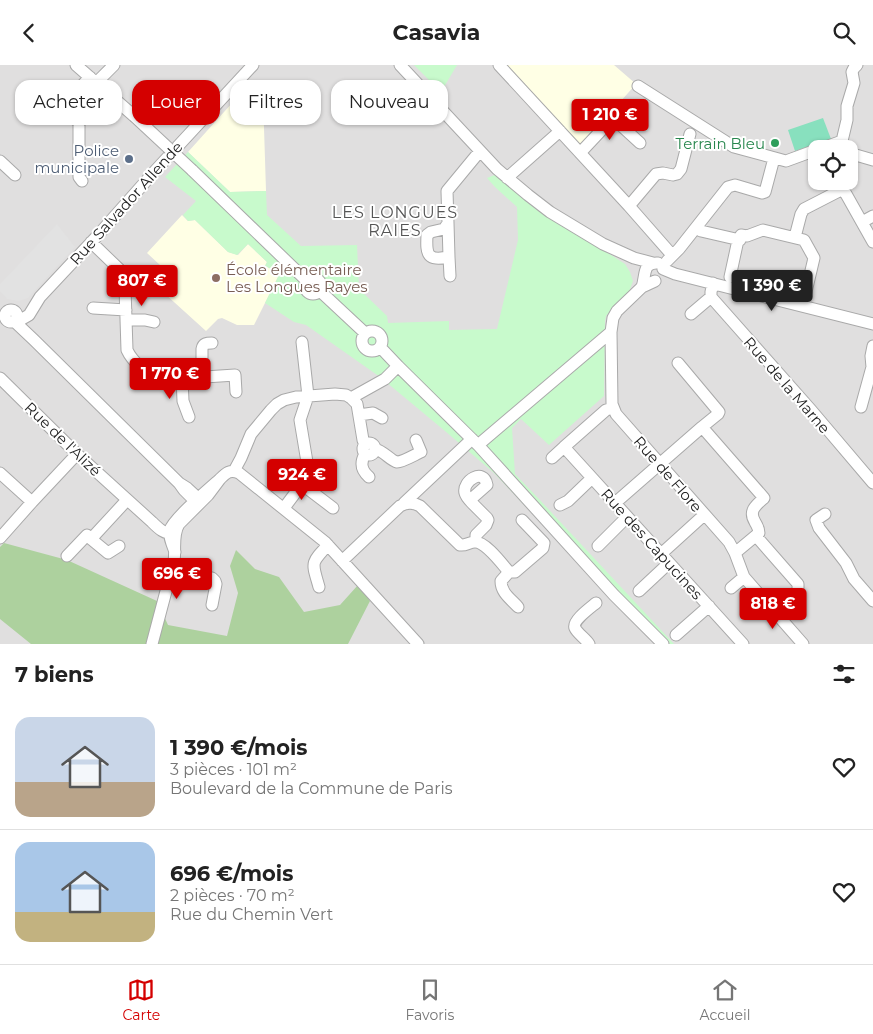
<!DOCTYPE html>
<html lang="fr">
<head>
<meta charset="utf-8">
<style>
  :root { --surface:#fff; --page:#f6f6f6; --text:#222; --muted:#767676; --line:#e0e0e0; --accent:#d40000 }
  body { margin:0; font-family:Montserrat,sans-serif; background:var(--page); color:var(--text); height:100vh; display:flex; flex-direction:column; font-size:19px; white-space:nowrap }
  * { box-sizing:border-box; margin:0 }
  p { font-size:16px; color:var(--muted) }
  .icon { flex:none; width:28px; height:28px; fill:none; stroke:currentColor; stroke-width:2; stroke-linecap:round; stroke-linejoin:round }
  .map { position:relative; height:579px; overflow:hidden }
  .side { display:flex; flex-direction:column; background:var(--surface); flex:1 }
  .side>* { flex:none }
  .top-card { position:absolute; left:15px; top:15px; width:500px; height:45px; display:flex; gap:10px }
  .controls { position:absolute; left:808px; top:75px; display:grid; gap:10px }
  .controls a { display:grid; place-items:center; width:50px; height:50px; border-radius:10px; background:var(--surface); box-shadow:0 1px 4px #0004; font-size:25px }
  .price { position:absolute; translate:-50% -42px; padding:0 11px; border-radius:5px; background:var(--accent); color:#fff; font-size:16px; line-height:32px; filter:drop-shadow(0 1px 2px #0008) }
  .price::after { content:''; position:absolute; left:50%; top:30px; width:15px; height:11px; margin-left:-8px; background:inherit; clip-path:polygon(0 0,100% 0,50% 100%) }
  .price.active { background:#222; color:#fff }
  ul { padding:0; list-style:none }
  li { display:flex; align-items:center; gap:15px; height:125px; padding:0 15px }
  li+li { border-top:1px solid var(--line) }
  li span { display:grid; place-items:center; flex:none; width:140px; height:100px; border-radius:15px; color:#555 }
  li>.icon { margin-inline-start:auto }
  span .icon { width:60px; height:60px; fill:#fffc; stroke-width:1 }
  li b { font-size:21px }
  h2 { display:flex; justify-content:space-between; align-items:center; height:60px; padding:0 15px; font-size:21px }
  .chip { padding:0 18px; border-radius:15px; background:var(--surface); box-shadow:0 1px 4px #0004; font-size:18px; line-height:45px }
  .chip.active { background:var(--accent); color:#fff }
  header { display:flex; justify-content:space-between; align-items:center; height:65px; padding:0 15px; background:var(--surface); font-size:22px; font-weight:700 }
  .tab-bar { display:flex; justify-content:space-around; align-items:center; height:70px; border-top:1px solid var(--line); background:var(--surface); font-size:14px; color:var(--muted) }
  .tab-bar a { display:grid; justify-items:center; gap:2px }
  .tab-bar .active { color:var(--accent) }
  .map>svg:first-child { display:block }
  .residential { fill:#e0dfdf; fill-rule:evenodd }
  .education { fill:#ffffe5 }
  .forest { fill:#add19e }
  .park { fill:#c8facc }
  .pitch { fill:#88e0be }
  .parking { fill:#e2e2e2 }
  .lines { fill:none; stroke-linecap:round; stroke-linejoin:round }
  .minor-casing { stroke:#a9a9a9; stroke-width:13 }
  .minor { stroke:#fff; stroke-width:11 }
  .minor-bridge-casing { stroke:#a9a9a9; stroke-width:13; stroke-linecap:butt }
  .minor-bridge { stroke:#fff; stroke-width:11 }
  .leisure-dot { fill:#2e9e5b; stroke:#fff; stroke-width:2 }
  .service-dot { fill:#5c6f8a; stroke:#fff; stroke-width:2 }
  .education-dot { fill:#8d6e63; stroke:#fff; stroke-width:2 }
  .labels { text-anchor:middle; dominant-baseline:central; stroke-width:4; stroke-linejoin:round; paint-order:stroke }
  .leisure-label { font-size:15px; fill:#27864d; stroke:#fff; text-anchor:end }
  .service-label { font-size:15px; fill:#4e5e75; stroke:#fff; text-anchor:end }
  .street-label { font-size:15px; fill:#222; stroke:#fff }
  .education-label { font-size:15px; fill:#785e54; stroke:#fff; text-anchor:start }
  .neighbourhood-label { font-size:16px; letter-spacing:1px; fill:#555; stroke:#fff }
</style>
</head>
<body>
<header><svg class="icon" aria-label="back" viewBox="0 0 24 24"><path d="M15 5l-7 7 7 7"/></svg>Casavia<svg class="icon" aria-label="search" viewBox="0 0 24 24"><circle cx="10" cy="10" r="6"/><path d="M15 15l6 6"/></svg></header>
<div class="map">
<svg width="873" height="579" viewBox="0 0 873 579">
  <rect width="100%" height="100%" fill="#f2efe9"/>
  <path class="residential" d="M 0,0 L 873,0 L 873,579 L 0,579 ZM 816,84 L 849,84 L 849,116 L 816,116 Z"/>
  <path class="education" d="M 506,0 L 614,0 L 636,19 L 580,82 Z
    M 258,26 L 263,31 L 266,126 L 230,127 L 188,87 L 242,27 Z
    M 182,150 L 188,156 L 195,155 L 228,187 L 238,190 L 248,179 L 267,197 L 265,201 L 280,208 L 254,260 L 237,260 L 222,253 L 218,254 L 206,266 L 153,218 L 160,200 L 147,188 Z"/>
  <path class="forest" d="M 4,478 L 67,495 L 157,536 L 168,560 L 227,571 L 238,528 L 230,501 L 236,485 L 255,504 L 279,512 L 304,547 L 340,540 L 358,520 L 370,536 L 348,579 L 31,579 L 0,554 L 0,482 Z"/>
  <path class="park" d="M 414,0 L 457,0 L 441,27 Z
    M 188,87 L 230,127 L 266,126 L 267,150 L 301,181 L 357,180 L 359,224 L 387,251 L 388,258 L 449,256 L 449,265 L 497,264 L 518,175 L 517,142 L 495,122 L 487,113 L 497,109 L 588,175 L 625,199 L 630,207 L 633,216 L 629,227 L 611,245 L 606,251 L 605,256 L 604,331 L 549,380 L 521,354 L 512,363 L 515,409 L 538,433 L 674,579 L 655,579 L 494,408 L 445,366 L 380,312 L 306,260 L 294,257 L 265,238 L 280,208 L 265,201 L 267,197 L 248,179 L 237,190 L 228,187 L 195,155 L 188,156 L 183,150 L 196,136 L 165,112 Z"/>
  <path class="pitch" d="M 823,53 L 831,74 L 795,86 L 788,65 Z"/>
  <path class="parking" d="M 57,159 L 75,182 L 28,233 L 18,236 L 7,234 L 0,226 L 0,219 Z"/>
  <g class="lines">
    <g class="minor-casing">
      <path id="minor" d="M 76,0 L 134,51
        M 400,0 L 497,104 L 528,130 L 550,147 L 603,179 L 634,193 L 653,198
        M 499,0 L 629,141 L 672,190
        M 90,12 L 62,42 L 79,58 L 107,28
        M 96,18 L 114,0
        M 638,21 L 734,82 L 786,96 L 816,85
        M 79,58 L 79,112 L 82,116
        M 820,84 L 842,76
        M 844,84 L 842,76 L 847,55 L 847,41 L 854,18 L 852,7 L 854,3 L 857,0
        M 580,88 L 611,55 L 615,55 L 640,78
        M 849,88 L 873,95
        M 0,96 L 15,110
        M 192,105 L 307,216
        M 507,113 L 560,66
        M 629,141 L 656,109 L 663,108 L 673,110 L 677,109 L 681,104 L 690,69
        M 862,157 L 873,151
        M 448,158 L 449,192 C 427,196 426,190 427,170 L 431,167 L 444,164 L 448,158 L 447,126 L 480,86
        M 696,163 L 701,166 L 740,175 L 741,170 L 747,171 L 763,165 L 804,175 L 814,193 L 805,231
        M 795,172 L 801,149 L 804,144 L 839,126 L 843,126 L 846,129 L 873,177
        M 91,177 L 119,204 L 124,212 L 125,223 L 127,285 C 132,296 148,311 160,315 L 235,310 L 236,327
        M 449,192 L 450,211
        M 667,196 L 679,184 L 728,122 L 735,120 L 762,128 L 765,127 L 773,97
        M 663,204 L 675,209 L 873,259
        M 730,212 L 738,175
        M305 221a8 8 0 1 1 16 0a8 8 0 1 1-16 0Z
        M 655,216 L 642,222 L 617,246 L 613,253 L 611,267 L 612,339 L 616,349 L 729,477 L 735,488 L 744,512 L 803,579
        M 713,218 L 711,227 L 711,232 L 811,345 L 873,418
        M 642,222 C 646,211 642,197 658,198
        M 320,226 L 365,268
        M 93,243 L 126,245
        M5 251a6 6 0 1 1 12 0a6 6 0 1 1-12 0Z
        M 691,249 L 711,232
        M 126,255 L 145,255 L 154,257
        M 16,256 L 22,254 L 29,250 L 40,232 L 99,169 L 154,107 L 253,0
        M 15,257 L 34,275 L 179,418
        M362 276a10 10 0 1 1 20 0a10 10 0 1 1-20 0Z
        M 678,298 L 719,347 L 718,349 L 702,362
        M 398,301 L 478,380 L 614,530 L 663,579
        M 202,312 L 202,284 C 203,278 207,278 212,278
        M 0,313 L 77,389 L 152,457 C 159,464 164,469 175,469
        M 182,313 L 183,336 L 189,352
        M 351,333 L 385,314 L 398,301 L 380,282
        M 861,342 L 872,302 L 871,291 L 873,281
        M 613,343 L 606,345 L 564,382 L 743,579
        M 359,350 L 373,348 L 382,353
        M363 384a6 6 0 1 1 12 0a6 6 0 1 1-12 0Z
        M 478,380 L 611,267
        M 375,384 C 384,386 391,396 397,397 C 403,397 416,389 421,387 L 416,375
        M 365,389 C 360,398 361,405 369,412
        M 552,393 L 564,382
        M 234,406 L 241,393 L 251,369 L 271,345 L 277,339 L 284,335 L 296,332 L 335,329 L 346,330 L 351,333 L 357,339 L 363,375 L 365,380
        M 0,408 L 32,437
        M 287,408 L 333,443
        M 220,414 C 226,408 230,404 239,408 L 325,477 L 418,579
        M 470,435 L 487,420 C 484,402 462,416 465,428 C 466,432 469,435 472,438 L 487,453 L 488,455 L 486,460 L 476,470 L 476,477
        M 404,438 L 472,374
        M 615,438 L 702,362 L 764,433 C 756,440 748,446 755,457 C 757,461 759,463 759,468 L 735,488
        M 198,439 L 184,425 L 179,418 L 187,423 L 201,436
        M 560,440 L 568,436 L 592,413
        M 284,443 L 302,419 L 308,413 L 309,409 L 300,355 L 308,331 L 302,277
        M 825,449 L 816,455 L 819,463 L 846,498 L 854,514 L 873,536
        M 756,471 L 798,519 L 798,527 L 796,530 L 776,548
        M 0,473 L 32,437 L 77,389
        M 91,474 L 108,488 L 119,481
        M 598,481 L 627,452
        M 661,489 L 704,450
        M 67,491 L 87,470 L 91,474 L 127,435
        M 342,496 L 400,441 C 407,437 413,437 420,441 L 460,480 C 466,481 469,477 475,477 C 486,477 502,499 509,507 L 501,516 C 501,528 511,534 518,542
        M 172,503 L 212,513 L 215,516 L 216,519 L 212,540
        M 509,507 L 515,507 L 543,483 L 544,478 L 522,455
        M 319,522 C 312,497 310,499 328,480
        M 731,523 L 744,512
        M 639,526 L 669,498
        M 676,570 L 709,541
        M 152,579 L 174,496 C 176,484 172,470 179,459 L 208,430 L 220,414 C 210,423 173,454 170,465 C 168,471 173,481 175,487
        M 589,579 C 586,574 577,568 575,563 C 572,556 590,543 596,538"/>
    </g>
    <use href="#minor" class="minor"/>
    <g class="minor-bridge-casing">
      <path id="minor-bridge" d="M 134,51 L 192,105"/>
    </g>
    <use href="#minor-bridge" class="minor-bridge"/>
  </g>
  <circle class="leisure-dot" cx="775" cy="78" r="5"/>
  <circle class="service-dot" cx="129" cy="94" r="5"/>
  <circle class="education-dot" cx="216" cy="213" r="5"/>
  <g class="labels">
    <g class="leisure-label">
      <text x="765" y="78">Terrain Bleu</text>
    </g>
    <g class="service-label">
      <text x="119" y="85">Police<tspan x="119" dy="17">municipale</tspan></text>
    </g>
    <g class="street-label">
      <text transform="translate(126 138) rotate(-48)">Rue Salvador Allende</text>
      <text transform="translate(787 320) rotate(49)">Rue de la Marne</text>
      <text transform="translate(63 374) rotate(44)">Rue de l'Alizé</text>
      <text transform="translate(668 409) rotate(49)">Rue de Flore</text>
      <text transform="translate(652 479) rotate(48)">Rue des Capucines</text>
    </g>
    <g class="education-label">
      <text x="226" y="204">École élémentaire<tspan x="226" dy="17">Les Longues Rayes</tspan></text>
    </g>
    <g class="neighbourhood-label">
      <text x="395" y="147">LES LONGUES<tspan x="395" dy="18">RAIES</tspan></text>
    </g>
  </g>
</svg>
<div class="controls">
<a><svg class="icon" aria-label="locate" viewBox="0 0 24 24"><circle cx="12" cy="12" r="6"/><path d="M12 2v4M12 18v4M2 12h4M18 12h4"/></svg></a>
</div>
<b class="price" style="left:610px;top:76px">1 210 €</b>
<b class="price" style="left:142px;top:242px">807 €</b>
<b class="price active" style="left:772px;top:247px">1 390 €</b>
<b class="price" style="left:170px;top:335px">1 770 €</b>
<b class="price" style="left:302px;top:436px">924 €</b>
<b class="price" style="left:177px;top:535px">696 €</b>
<b class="price" style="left:773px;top:565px">818 €</b>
<div class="top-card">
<a class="chip">Acheter</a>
<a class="chip active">Louer</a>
<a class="chip">Filtres</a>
<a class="chip">Nouveau</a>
</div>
</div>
<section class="side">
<h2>7 biens<svg class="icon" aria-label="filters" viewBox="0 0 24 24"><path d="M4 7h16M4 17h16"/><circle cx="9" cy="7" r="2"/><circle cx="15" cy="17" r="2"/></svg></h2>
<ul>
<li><span style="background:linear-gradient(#c9d6e8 65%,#b9a48a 0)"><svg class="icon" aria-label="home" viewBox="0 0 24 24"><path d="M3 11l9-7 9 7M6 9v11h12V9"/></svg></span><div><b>1 390 €/mois</b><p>3 pièces · 101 m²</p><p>Boulevard de la Commune de Paris</p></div><svg class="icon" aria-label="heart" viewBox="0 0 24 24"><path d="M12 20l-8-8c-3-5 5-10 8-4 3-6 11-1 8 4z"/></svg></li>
<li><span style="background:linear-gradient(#a9c7e8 70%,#c2b280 0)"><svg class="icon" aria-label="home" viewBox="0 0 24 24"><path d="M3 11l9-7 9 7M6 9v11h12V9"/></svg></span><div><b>696 €/mois</b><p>2 pièces · 70 m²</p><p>Rue du Chemin Vert</p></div><svg class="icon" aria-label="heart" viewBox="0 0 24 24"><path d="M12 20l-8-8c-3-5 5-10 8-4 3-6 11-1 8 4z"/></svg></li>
</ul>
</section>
<nav class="tab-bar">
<a class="active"><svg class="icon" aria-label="map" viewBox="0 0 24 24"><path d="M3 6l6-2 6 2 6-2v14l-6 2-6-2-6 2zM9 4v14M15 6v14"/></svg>Carte</a>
<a><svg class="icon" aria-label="saved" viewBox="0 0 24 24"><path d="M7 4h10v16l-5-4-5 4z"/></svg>Favoris</a>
<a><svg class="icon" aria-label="home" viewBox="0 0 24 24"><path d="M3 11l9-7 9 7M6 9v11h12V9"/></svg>Accueil</a>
</nav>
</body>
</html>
